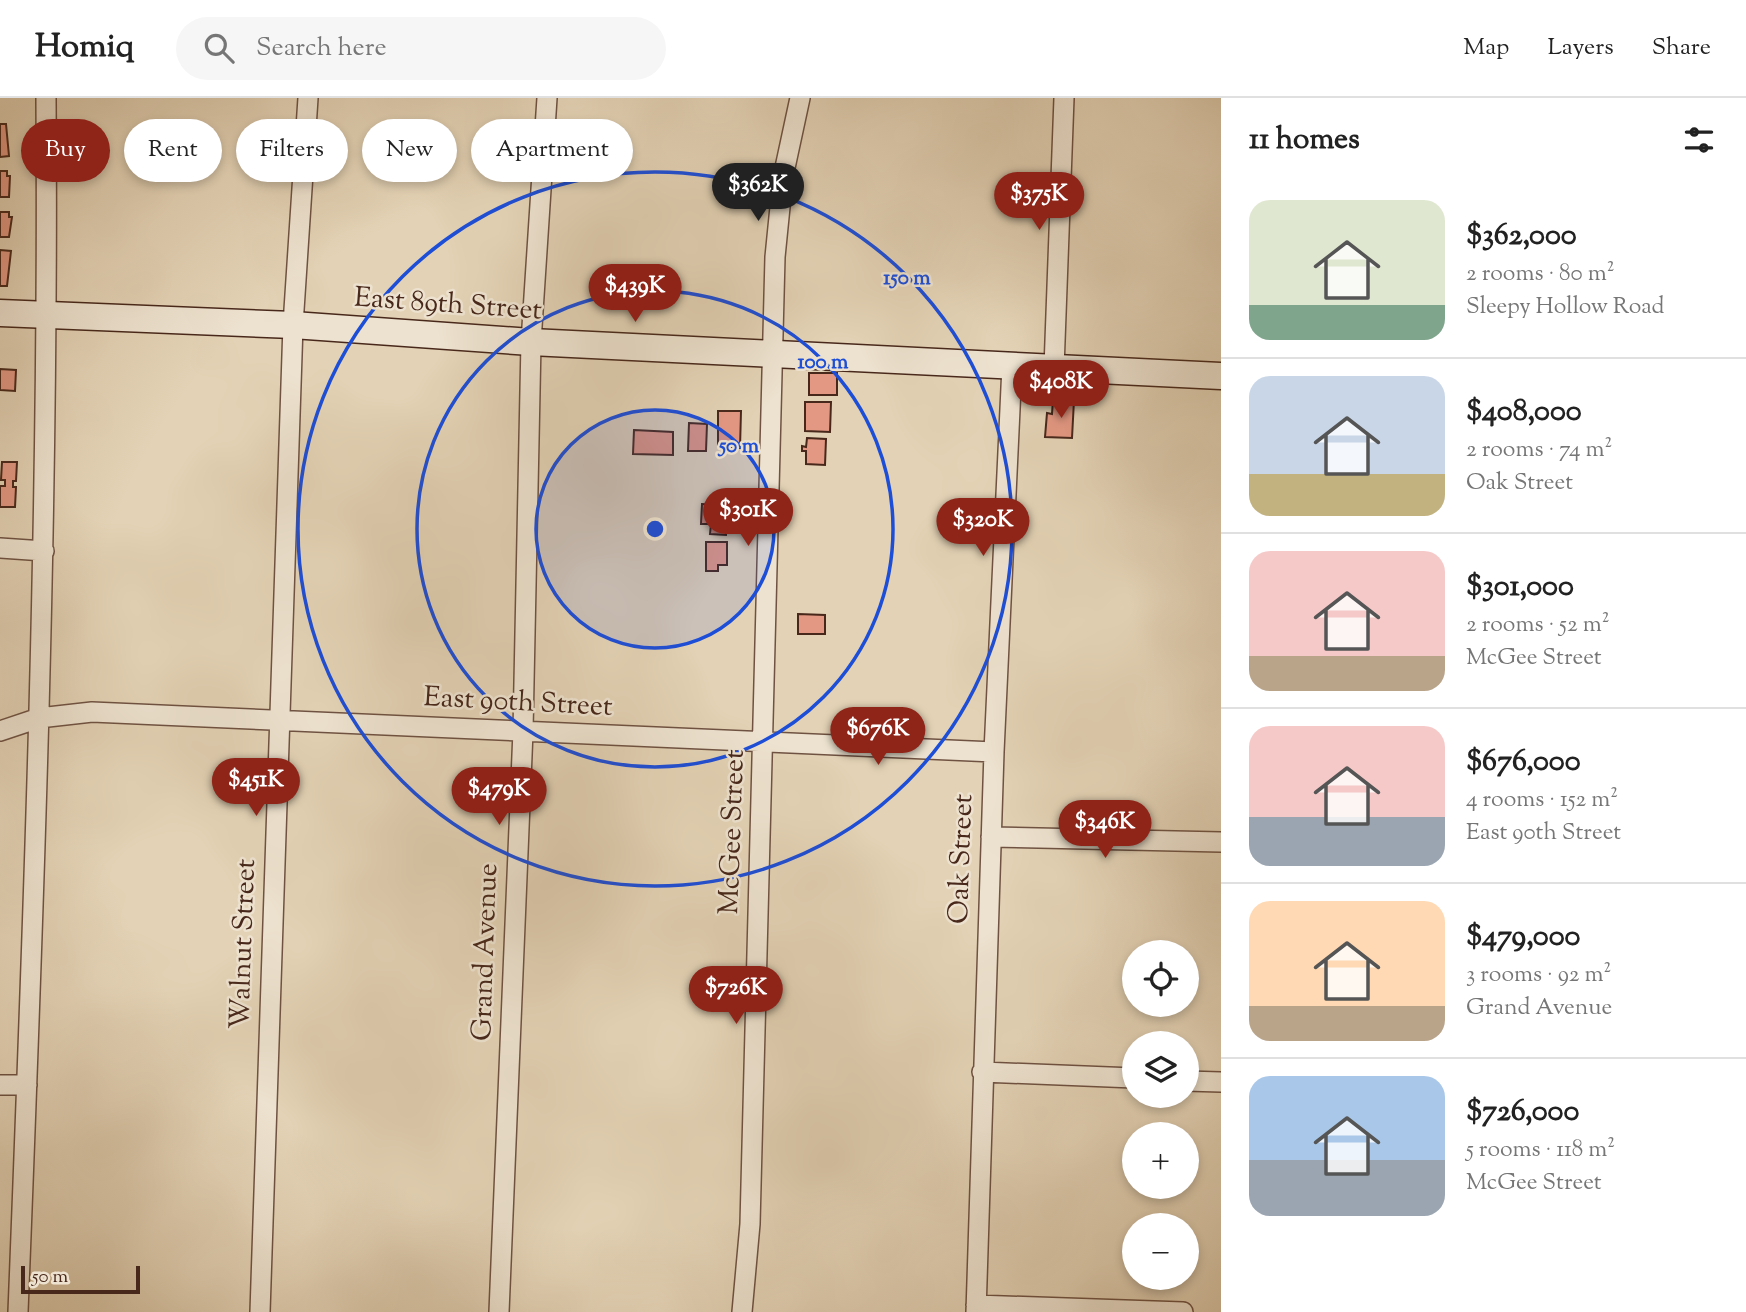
<!DOCTYPE html>
<html lang="en">
<head>
<meta charset="utf-8">
<style>
  :root { --surface:#fff; --page:#f6f6f6; --text:#222; --muted:#767676; --line:#e0e0e0; --accent:#8f2418 }
  body { margin:0; font-family:"Sorts Mill Goudy",serif; background:var(--page); color:var(--text); height:100vh; display:flex; flex-direction:column; font-size:26px; white-space:nowrap }
  * { box-sizing:border-box; margin:0 }
  p { font-size:23px; color:var(--muted) }
  .icon { flex:none; width:38px; height:38px; fill:none; stroke:currentColor; stroke-width:2; stroke-linecap:round; stroke-linejoin:round }
  .map { position:relative; flex:1; overflow:hidden }
  .sheet { display:flex; flex-direction:column; background:var(--surface); width:525px }
  .sheet>* { flex:none }
  .banner { position:absolute; left:21px; top:21px; width:665px; height:63px; display:flex; gap:14px }
  .controls { position:absolute; left:1122px; top:842px; display:grid; gap:14px }
  .controls a { display:grid; place-items:center; width:77px; height:77px; border-radius:50%; background:var(--surface); box-shadow:0 4px 10px #0003; font-size:35px }
  .scale { position:absolute; left:21px; bottom:18px; width:119px; box-sizing:border-box; padding-left:7px; border:4px solid #48281b; border-top:0; font-size:19px; line-height:24px; white-space:nowrap; color:#48281b; -webkit-text-stroke:5px #ede2cf; paint-order:stroke }
  .price { position:absolute; translate:-50% -60px; padding:0 16px; border-radius:24px; background:var(--accent); color:#fff; font-size:23px; line-height:46px; filter:drop-shadow(0 2px 4px #0008) }
  .price::after { content:''; position:absolute; left:50%; top:42px; width:21px; height:16px; margin-left:-10px; background:inherit; clip-path:polygon(0 0,100% 0,50% 100%) }
  .price.active { background:#222; color:#fff }
  ul { padding:0; list-style:none }
  li { display:flex; align-items:center; gap:21px; height:175px; padding:0 28px }
  li+li { border-top:2px solid var(--line) }
  li span { display:grid; place-items:center; flex:none; width:196px; height:140px; border-radius:21px; color:#555 }
  li>.icon { margin-inline-start:auto }
  span .icon { width:84px; height:84px; fill:#fffc; stroke-width:1 }
  li b { font-size:30px }
  h2 { display:flex; justify-content:space-between; align-items:center; height:84px; padding:0 28px; font-size:30px }
  .chip { padding:0 24px; border-radius:32px; background:var(--surface); box-shadow:0 4px 10px #0003; font-size:24px; line-height:63px }
  .chip.active { background:var(--accent); color:#fff }
  header { display:flex; align-items:center; gap:42px; box-sizing:border-box; height:98px; padding:0 35px; background:var(--surface); border-bottom:2px solid var(--line) }
  header strong { font-size:33px }
  nav { display:flex; gap:38px; margin-inline-start:auto; font-size:24px }
  .search { width:490px; height:63px; background:var(--page); display:flex; align-items:center; gap:18px; box-sizing:border-box; padding:0 24px; border-radius:38px; color:var(--muted); font-size:26px }
  main { display:flex; flex:1; min-height:0 }
  .map>svg:first-child { display:block }
  .building { fill:#e39883; stroke:#48281b; stroke-width:2 }
  .lines { fill:none; stroke-linecap:round; stroke-linejoin:round }
  .street-casing { stroke:#6f5242; stroke-width:22 }
  .secondary-casing { stroke:#48281b; stroke-width:29 }
  .street { stroke:#ede2cf; stroke-width:19 }
  .secondary { stroke:#ede2cf; stroke-width:26 }
  .ring { fill:none; stroke:#1d4ed8; stroke-width:3.5 }
  .labels { text-anchor:middle; dominant-baseline:central; stroke-width:5; stroke-linejoin:round; paint-order:stroke }
  .street-label { font-size:28px; fill:#48281b; stroke:#ede2cf }
  .centre { fill:#1d4ed8; stroke:#ede2cf; stroke-width:3.5 }
  .ring-label { font-size:21px; text-anchor:middle; font-weight:bold; fill:#1d4ed8; stroke:#ede2cf; stroke-width:5; stroke-linejoin:round; paint-order:stroke }
</style>
</head>
<body>
<header>
<strong>Homiq</strong>
<div class="search"><svg class="icon" aria-label="search" viewBox="0 0 24 24"><circle cx="10" cy="10" r="6"/><path d="M15 15l6 6"/></svg>Search here</div>
<nav><a>Map</a><a>Layers</a><a>Share</a></nav>
</header>
<main>
<div class="map">
<svg width="1221" height="1214" viewBox="0 0 1221 1214">
  <rect width="100%" height="100%" fill="#e3d2b5"/>
  <filter id="stains"><feTurbulence type="fractalNoise" baseFrequency=".00286" numOctaves="4"/><feColorMatrix values="0 0 0 0 .2 0 0 0 0 .09 0 0 0 0 .02 0 0 0 .5 -.17"/></filter>
  <radialGradient id="worn" r=".72"><stop offset=".6" stop-color="#630" stop-opacity="0"/><stop offset="1" stop-color="#630" stop-opacity=".3"/></radialGradient>
  <path class="building" d="M 0,26 L 6,26 L 9,58 L 0,59 Z
    M 0,73 L 7,73 L 7,78 L 10,78 L 9,99 L 0,99 Z
    M 0,114 L 9,114 L 9,119 L 12,119 L 9,139 L 0,139 Z
    M 0,152 L 11,153 L 7,188 L 0,188 Z
    M 0,271 L 16,272 L 15,293 L 0,292 Z
    M 809,275 L 837,275 L 837,297 L 809,297 Z
    M 1053,301 L 1074,302 L 1072,340 L 1045,339 L 1047,315 L 1052,316 Z
    M 805,304 L 831,304 L 830,334 L 805,333 Z
    M 718,313 L 741,313 L 740,350 L 718,349 Z
    M 689,325 L 707,326 L 706,353 L 688,353 Z
    M 634,332 L 673,334 L 673,357 L 633,356 Z
    M 807,340 L 826,341 L 825,367 L 806,366 L 806,353 L 802,353 L 802,348 L 806,349 Z
    M 2,364 L 17,364 L 16,383 L 13,383 L 13,389 L 16,389 L 15,409 L 0,409 L 0,388 L 5,388 L 5,382 L 1,382 Z
    M 702,406 L 728,408 L 726,437 L 710,436 L 711,426 L 701,426 Z
    M 706,444 L 727,444 L 727,467 L 718,467 L 718,473 L 706,473 Z
    M 798,516 L 825,517 L 825,536 L 798,536 Z"/>
  <g class="lines">
    <g class="street-casing">
      <path id="street" d="M 1054,270 L 1064,0
        M 0,450 L 44,453
        M 0,633 L 39,620 L 92,614 L 994,654
        M 991,739 L 1221,744
        M 982,974 L 1134,980
        M 1186,983 L 1221,984
        M 0,987 L 27,987
        M 976,1207 L 1183,1214
        M 18,1214 C 34,809 49,405 46,0
        M 260,1214 L 293,227 L 308,0
        M 499,1214 L 523,633 L 531,244 L 547,0
        M 742,1214 L 750,1126 L 775,159 L 783,79 L 800,0
        M 976,1214 L 994,654 L 1012,268"/>
    </g>
    <g class="secondary-casing">
      <path id="secondary" d="M 0,215 L 293,227 L 531,244 L 1221,278"/>
    </g>
    <use href="#street" class="street"/>
    <use href="#secondary" class="secondary"/>
  </g>
  <circle cx="655" cy="431" r="119" fill="#1d4ed8" fill-opacity=".12"/>
  <g class="ring">
    <circle cx="655" cy="431" r="119"/>
    <circle cx="655" cy="431" r="238"/>
    <circle cx="655" cy="431" r="357"/>
  </g>
  <g class="labels">
    <g class="street-label">
      <text transform="translate(448 207) rotate(4)">East 89th Street</text>
      <text transform="translate(518 605) rotate(3)">East 90th Street</text>
      <text transform="translate(733 734) rotate(-88)">McGee Street</text>
      <text transform="translate(962 761) rotate(-88)">Oak Street</text>
      <text transform="translate(244 846) rotate(-88)">Walnut Street</text>
      <text transform="translate(486 854) rotate(-88)">Grand Avenue</text>
    </g>
  </g>
  <circle cx="655" cy="431" r="10" class="centre"/>
  <g class="ring-label">
    <text x="907" y="186">150 m</text>
    <text x="823" y="270">100 m</text>
    <text x="739" y="354">50 m</text>
  </g>
  <rect width="100%" height="100%" filter="url(#stains)"/>
  <rect width="100%" height="100%" fill="url(#worn)"/>
</svg>
<div class="controls">
<a><svg class="icon" aria-label="locate" viewBox="0 0 24 24"><circle cx="12" cy="12" r="6"/><path d="M12 2v4M12 18v4M2 12h4M18 12h4"/></svg></a>
<a><svg class="icon" aria-label="layers" viewBox="0 0 24 24"><path d="M12 4l9 5-9 5-9-5zM3 14l9 5 9-5"/></svg></a>
<a>+</a>
<a>−</a>
</div>
<div class="scale">50 m</div>
<b class="price active" style="left:758px;top:125px">$362K</b>
<b class="price" style="left:1039px;top:134px">$375K</b>
<b class="price" style="left:635px;top:226px">$439K</b>
<b class="price" style="left:1061px;top:322px">$408K</b>
<b class="price" style="left:748px;top:450px">$301K</b>
<b class="price" style="left:983px;top:460px">$320K</b>
<b class="price" style="left:878px;top:669px">$676K</b>
<b class="price" style="left:256px;top:720px">$451K</b>
<b class="price" style="left:499px;top:729px">$479K</b>
<b class="price" style="left:1105px;top:762px">$346K</b>
<b class="price" style="left:736px;top:928px">$726K</b>
<div class="banner">
<a class="chip active">Buy</a>
<a class="chip">Rent</a>
<a class="chip">Filters</a>
<a class="chip">New</a>
<a class="chip">Apartment</a>
</div>
</div>
<section class="sheet">
<h2>11 homes<svg class="icon" aria-label="filters" viewBox="0 0 24 24"><path d="M4 7h16M4 17h16"/><circle cx="9" cy="7" r="2"/><circle cx="15" cy="17" r="2"/></svg></h2>
<ul>
<li><span style="background:linear-gradient(#dfe7d0 75%,#7fa58c 0)"><svg class="icon" aria-label="home" viewBox="0 0 24 24"><path d="M3 11l9-7 9 7M6 9v11h12V9"/></svg></span><div><b>$362,000</b><p>2 rooms · 80 m²</p><p>Sleepy Hollow Road</p></div></li>
<li><span style="background:linear-gradient(#c9d6e8 70%,#c2b280 0)"><svg class="icon" aria-label="home" viewBox="0 0 24 24"><path d="M3 11l9-7 9 7M6 9v11h12V9"/></svg></span><div><b>$408,000</b><p>2 rooms · 74 m²</p><p>Oak Street</p></div></li>
<li><span style="background:linear-gradient(#f6c9c9 75%,#b9a48a 0)"><svg class="icon" aria-label="home" viewBox="0 0 24 24"><path d="M3 11l9-7 9 7M6 9v11h12V9"/></svg></span><div><b>$301,000</b><p>2 rooms · 52 m²</p><p>McGee Street</p></div></li>
<li><span style="background:linear-gradient(#f6c9c9 65%,#9aa5b1 0)"><svg class="icon" aria-label="home" viewBox="0 0 24 24"><path d="M3 11l9-7 9 7M6 9v11h12V9"/></svg></span><div><b>$676,000</b><p>4 rooms · 152 m²</p><p>East 90th Street</p></div></li>
<li><span style="background:linear-gradient(#ffd9b3 75%,#b9a48a 0)"><svg class="icon" aria-label="home" viewBox="0 0 24 24"><path d="M3 11l9-7 9 7M6 9v11h12V9"/></svg></span><div><b>$479,000</b><p>3 rooms · 92 m²</p><p>Grand Avenue</p></div></li>
<li><span style="background:linear-gradient(#a9c7e8 60%,#9aa5b1 0)"><svg class="icon" aria-label="home" viewBox="0 0 24 24"><path d="M3 11l9-7 9 7M6 9v11h12V9"/></svg></span><div><b>$726,000</b><p>5 rooms · 118 m²</p><p>McGee Street</p></div></li>
</ul>
</section>
</main>
</body>
</html>
